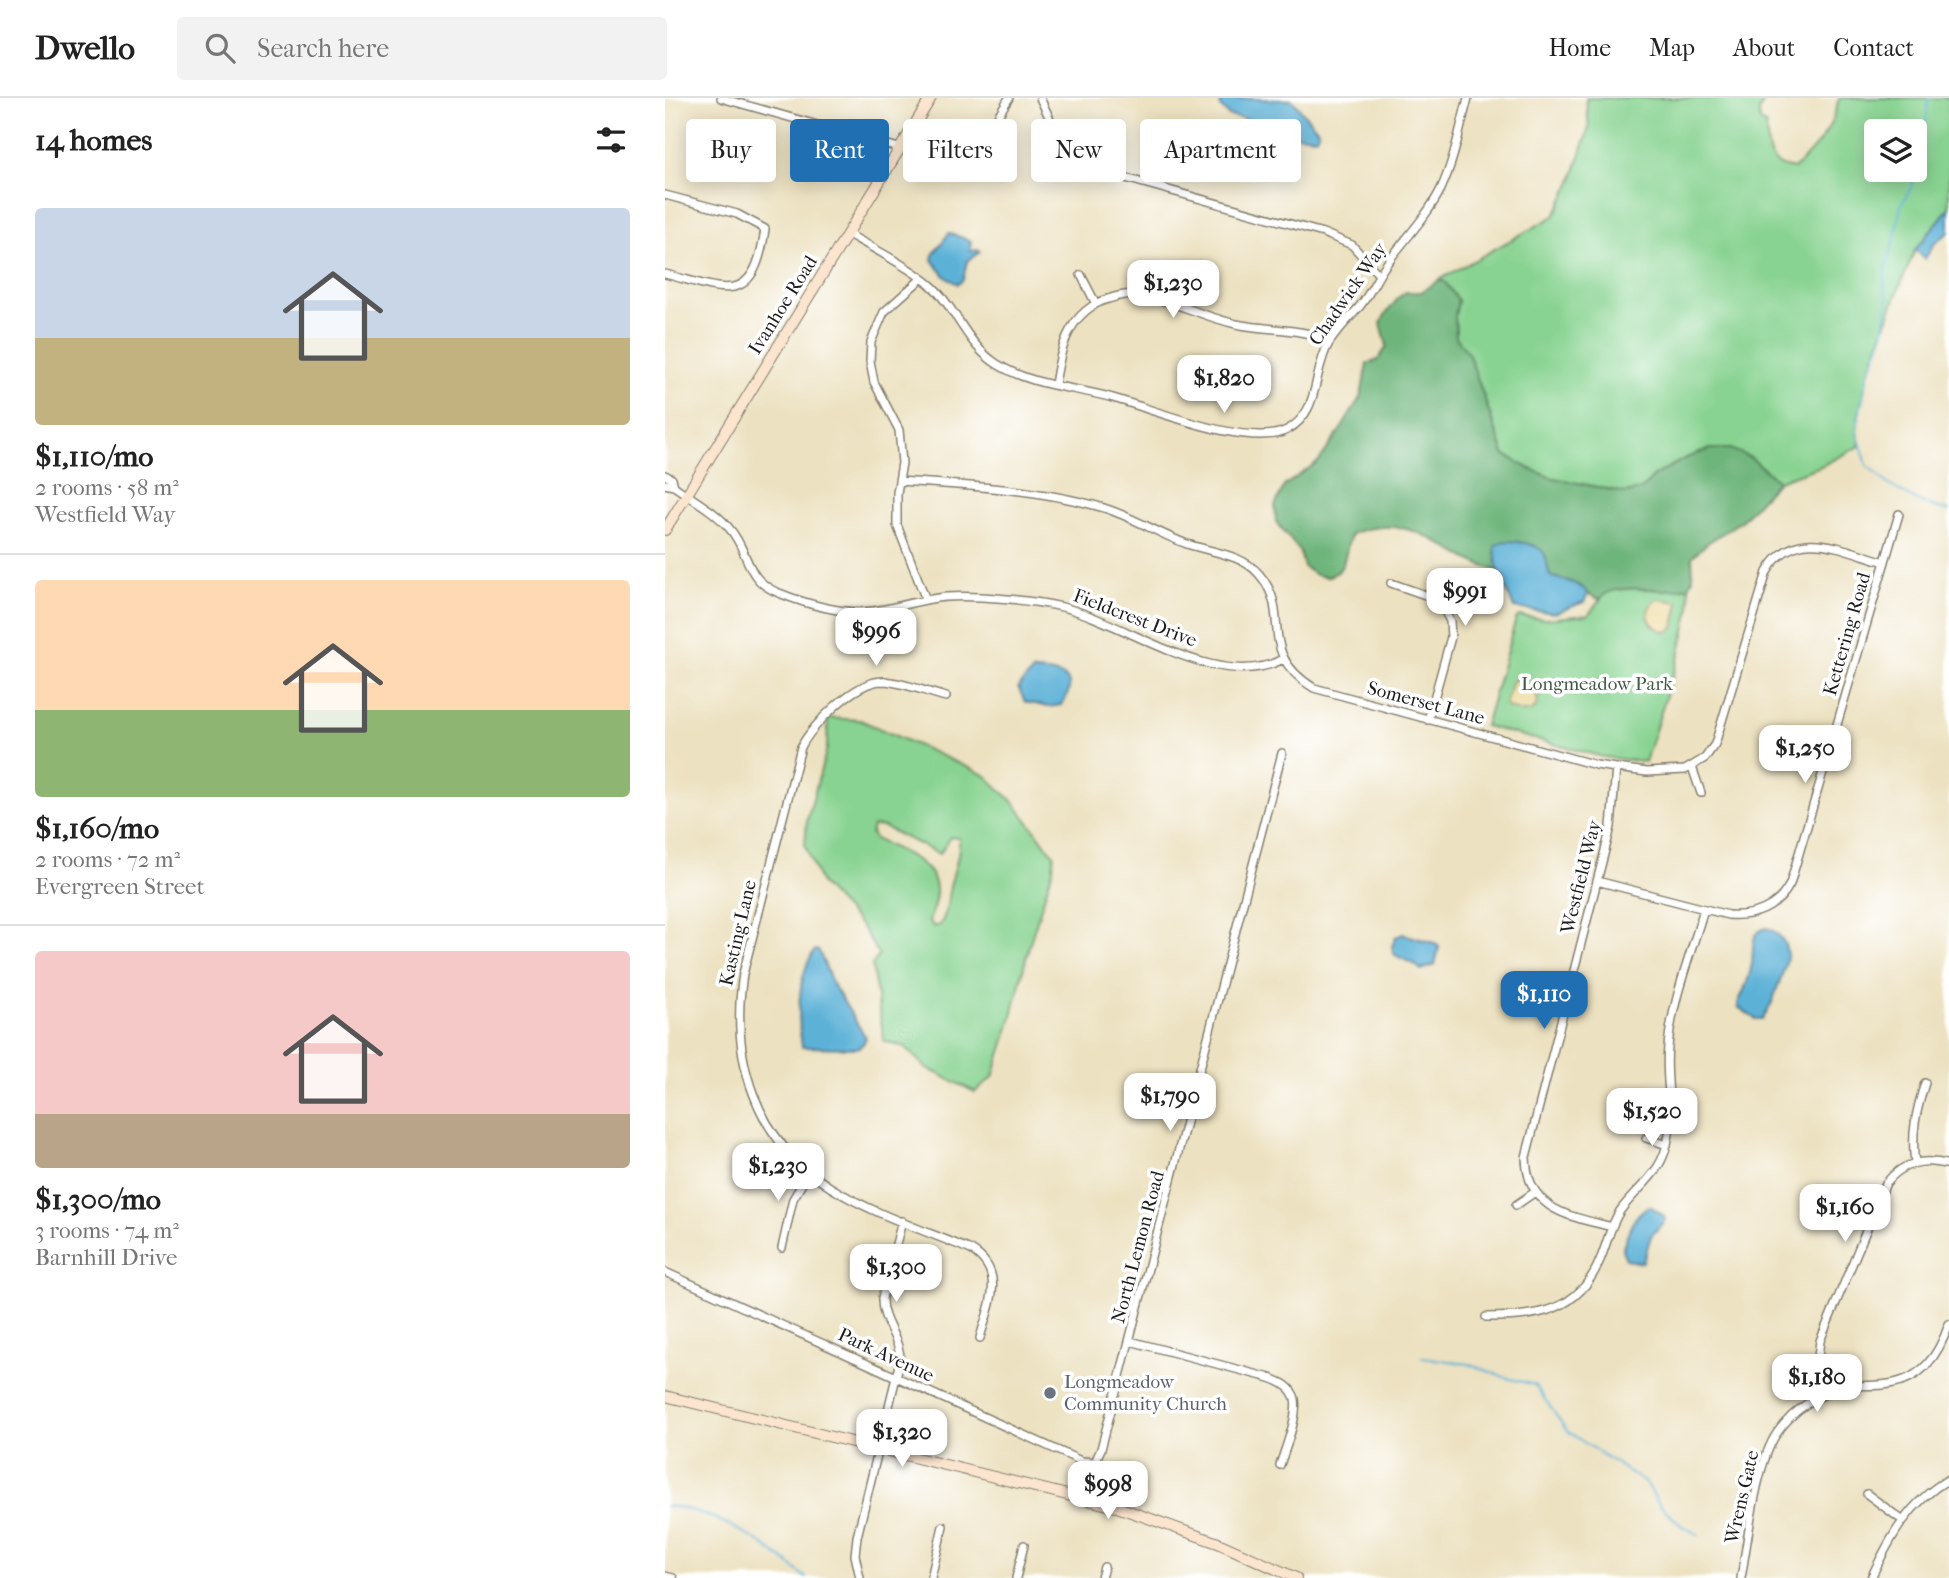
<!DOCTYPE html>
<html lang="en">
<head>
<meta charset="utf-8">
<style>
  :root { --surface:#fff; --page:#f2f2f2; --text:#222; --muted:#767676; --line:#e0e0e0; --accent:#1f6fb2 }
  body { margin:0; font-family:"IM FELL French Canon",serif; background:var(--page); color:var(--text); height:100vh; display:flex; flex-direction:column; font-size:26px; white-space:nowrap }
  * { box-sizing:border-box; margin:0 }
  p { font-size:23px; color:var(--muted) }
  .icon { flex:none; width:38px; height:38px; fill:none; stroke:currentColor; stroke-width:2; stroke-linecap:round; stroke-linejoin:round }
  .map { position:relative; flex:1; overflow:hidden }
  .drawer { display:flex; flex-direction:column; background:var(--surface); width:665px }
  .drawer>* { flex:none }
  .guide { position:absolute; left:21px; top:21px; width:665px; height:63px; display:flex; gap:14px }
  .controls { position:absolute; left:1199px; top:21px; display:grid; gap:14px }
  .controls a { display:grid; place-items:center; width:63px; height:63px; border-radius:7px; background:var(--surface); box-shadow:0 4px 18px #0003; font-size:35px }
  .price { position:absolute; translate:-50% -60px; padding:0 16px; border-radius:14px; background:#fff; color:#222; font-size:23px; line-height:46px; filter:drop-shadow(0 2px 4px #0008) }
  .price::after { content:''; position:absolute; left:50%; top:42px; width:21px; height:16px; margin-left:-10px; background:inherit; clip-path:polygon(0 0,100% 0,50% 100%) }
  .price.on { background:var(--accent); color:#fff }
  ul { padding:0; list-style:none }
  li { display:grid; align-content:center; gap:14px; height:371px; padding:0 35px }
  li+li { border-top:2px solid var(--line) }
  li span { display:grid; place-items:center; height:217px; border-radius:7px; color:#555 }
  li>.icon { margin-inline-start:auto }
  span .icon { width:126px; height:126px; fill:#fffc; stroke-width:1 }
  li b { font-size:30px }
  h2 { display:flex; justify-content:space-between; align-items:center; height:84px; padding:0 35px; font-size:30px }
  .chip { padding:0 24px; border-radius:7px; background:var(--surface); box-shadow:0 4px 18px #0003; font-size:24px; line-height:63px }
  .chip.on { background:var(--accent); color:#fff }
  header { display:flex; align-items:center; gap:42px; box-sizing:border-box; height:98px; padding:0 35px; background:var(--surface); border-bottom:2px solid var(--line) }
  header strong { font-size:33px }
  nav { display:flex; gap:38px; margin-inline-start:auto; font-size:24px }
  .search { width:490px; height:63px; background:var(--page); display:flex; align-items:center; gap:18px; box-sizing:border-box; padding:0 24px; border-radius:7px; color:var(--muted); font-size:26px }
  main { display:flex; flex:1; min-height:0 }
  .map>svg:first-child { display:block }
  .green { fill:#88d391; stroke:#527856; stroke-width:2; fill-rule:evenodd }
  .forest { fill:#6eb57b; stroke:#45684c; stroke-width:2 }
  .sand { fill:#eeda9e; stroke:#857b5d; stroke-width:2 }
  .water { fill:#5bb1d7; stroke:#3c667a; stroke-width:2 }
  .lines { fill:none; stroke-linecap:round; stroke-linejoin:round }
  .stream { stroke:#5bb1d7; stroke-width:2 }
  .minor-casing { stroke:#847e6e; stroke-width:10 }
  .secondary-casing { stroke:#847e6e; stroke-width:12 }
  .minor { stroke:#fff; stroke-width:7 }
  .secondary { stroke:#fce5cf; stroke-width:10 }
  .worship-dot { fill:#6b7280; stroke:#fff; stroke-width:2.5 }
  .labels { text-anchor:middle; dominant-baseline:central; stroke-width:7; stroke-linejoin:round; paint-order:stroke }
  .street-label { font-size:19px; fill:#1c1c1c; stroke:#fff }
  .park-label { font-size:19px; fill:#425c45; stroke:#fff }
  .worship-label { font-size:19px; fill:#5b616d; stroke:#fff; text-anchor:start }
</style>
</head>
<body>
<header>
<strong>Dwello</strong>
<div class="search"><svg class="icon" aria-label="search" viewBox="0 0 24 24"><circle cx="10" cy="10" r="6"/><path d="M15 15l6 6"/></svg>Search here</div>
<nav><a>Home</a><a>Map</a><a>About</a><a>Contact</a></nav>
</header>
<main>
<section class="drawer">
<h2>14 homes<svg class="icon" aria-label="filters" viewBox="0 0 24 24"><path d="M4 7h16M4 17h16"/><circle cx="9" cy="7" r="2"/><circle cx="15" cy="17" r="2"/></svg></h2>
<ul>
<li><span style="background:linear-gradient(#c9d6e8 60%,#c2b280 0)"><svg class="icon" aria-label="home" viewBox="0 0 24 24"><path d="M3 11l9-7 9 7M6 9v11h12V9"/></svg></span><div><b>$1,110/mo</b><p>2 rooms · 58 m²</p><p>Westfield Way</p></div></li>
<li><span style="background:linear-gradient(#ffd9b3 60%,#8fb573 0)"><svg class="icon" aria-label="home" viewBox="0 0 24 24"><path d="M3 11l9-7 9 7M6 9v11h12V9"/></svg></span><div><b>$1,160/mo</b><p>2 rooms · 72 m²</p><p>Evergreen Street</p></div></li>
<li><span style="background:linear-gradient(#f6c9c9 75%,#b9a48a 0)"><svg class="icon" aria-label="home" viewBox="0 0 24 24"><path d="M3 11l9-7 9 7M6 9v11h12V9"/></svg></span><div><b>$1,300/mo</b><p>3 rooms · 74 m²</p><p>Barnhill Drive</p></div></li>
</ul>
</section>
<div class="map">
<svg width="1284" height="1480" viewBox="0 0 1284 1480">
  <rect width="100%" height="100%" fill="#fff"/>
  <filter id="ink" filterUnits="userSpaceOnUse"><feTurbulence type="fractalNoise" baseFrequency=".0143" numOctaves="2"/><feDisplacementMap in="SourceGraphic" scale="14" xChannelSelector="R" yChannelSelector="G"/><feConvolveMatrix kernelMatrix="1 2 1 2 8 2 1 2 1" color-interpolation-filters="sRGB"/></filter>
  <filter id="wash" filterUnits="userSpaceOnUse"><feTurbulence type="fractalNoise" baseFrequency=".00686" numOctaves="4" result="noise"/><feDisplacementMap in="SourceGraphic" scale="28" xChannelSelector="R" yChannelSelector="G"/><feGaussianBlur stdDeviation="1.57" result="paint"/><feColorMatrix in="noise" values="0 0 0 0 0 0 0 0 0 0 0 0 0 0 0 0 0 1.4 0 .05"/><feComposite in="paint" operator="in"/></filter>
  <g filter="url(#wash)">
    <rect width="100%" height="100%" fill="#ece1c0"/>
    <path class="green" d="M 921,0 L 1101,0 L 1094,12 L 1095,23 L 1101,28 C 1103,53 1101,67 1129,71 C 1154,45 1166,36 1174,0 L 1284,0 L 1284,110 L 1250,152 L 1230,200 L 1203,276 L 1194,316 L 1192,334 L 1195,348 L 1156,368 L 1113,383 L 1086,360 L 1045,351 L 1019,361 L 990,377 L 977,391 L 960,395 L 884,379 L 863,370 L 839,356 L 804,257 L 791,239 L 790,218 L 793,202 L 780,184 L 774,182 L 889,118 L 906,86 L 924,30 ZM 1211,33 L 1250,33 L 1250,72 L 1211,72 Z
      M 1024,489 L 1025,511 L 1015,554 L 980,664 L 938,659 L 820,628 L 851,521 L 854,518 L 879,521 L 923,517 L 942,493 L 970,490 L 1002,492 Z
      M 163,620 L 195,622 L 320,677 L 349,705 L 389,757 L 388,771 L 364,848 L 345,926 L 328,979 L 310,994 L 261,970 L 240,949 L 219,943 L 207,867 L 214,857 L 197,829 L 156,786 L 140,747 L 142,722 L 162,650 ZM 208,728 L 219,729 L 272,755 L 275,756 L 285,739 L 294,740 C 295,760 289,770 285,789 C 282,803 283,814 275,827 L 269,829 L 264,823 C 267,814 272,801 271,791 C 269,763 231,752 210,741 L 206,736 Z"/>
    <path class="forest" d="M 774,182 L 780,184 L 793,202 L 790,218 L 791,239 L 804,257 L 839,356 L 863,370 L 884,379 L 961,395 L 977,391 L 990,377 L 1019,361 L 1045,351 L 1066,351 L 1086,360 L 1113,383 L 1076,423 L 1041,446 L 1027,459 L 1028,481 L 1024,489 C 1016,490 1009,492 1001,492 C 982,492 948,485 934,501 L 923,496 C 916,484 898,482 885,478 L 878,455 L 830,454 L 833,473 C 776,457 752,411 686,436 L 678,466 L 673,474 L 662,479 L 651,477 L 639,469 L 634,452 L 611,424 L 610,408 L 619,388 L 654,363 L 678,328 L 696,298 L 702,266 L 713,262 L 722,248 L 716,226 L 720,217 L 734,199 L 741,194 L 756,194 Z"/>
    <path class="sand" d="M 993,501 L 1014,504 L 1009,529 L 1002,534 C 984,531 975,511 993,501 Z
      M 856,580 C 870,585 882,610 862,614 C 855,615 846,610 840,608 L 847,583 Z"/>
    <path class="water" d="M 557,0 L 627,2 L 654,33 L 651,39 L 631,37 L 624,29 L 564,18 L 555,9 Z
      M 1284,110 L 1284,134 L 1269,146 L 1260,161 L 1250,152 Z
      M 284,135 L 306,143 L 305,153 L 313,152 L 315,154 L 302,163 L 298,182 L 293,186 L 281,179 L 267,162 L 268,157 Z
      M 839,443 C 850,443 872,445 879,455 C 883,462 882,471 885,478 C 898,483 916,484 923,496 L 919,504 L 890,515 L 849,510 L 832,469 L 830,448 Z
      M 368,573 C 392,574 418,577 396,607 L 383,609 L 360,604 L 353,589 Z
      M 1101,830 C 1108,832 1110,833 1115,839 C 1128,854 1120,868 1114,885 C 1109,898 1106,911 1097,921 L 1091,921 L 1074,910 L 1073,905 C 1079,893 1085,879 1087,865 C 1089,852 1084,835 1101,830 Z
      M 738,836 L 769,845 L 774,849 L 770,867 L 756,872 C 750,864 737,862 729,856 L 727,848 L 731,839 Z
      M 150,852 L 154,853 L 167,885 L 201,940 L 198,946 L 192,950 L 137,949 C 132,920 132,877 150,852 Z
      M 985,1108 L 999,1118 L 1000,1122 L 986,1138 L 978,1164 L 975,1165 L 961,1161 L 957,1152 C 962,1136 968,1115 985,1108 Z"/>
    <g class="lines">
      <path class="stream" d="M 1250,66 L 1250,52 L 1261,25 L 1263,0
        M 1249,72 L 1246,90 L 1236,107 L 1230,140 L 1221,169 L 1219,188 L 1223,200 L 1218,238 L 1203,276 L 1194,316 L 1192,334 L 1202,367 L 1224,387 L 1256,405 L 1284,413
        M 757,1259 L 804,1266 L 842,1280 L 870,1287 L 902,1333 L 982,1386 L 993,1405 L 1017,1428 L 1034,1437
        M 0,1408 C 48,1410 106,1449 141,1480"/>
    </g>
  </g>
  <g filter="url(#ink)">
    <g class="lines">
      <g class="minor-casing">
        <path id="minor" d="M 56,0 L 234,50
          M 375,0 L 403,59 L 421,69 L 658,135 L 687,147 L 714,177
          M 312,66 L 319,41 L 344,0
          M 0,97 L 72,116 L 100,131 C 89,211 60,191 0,176
          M 183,136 C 206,149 250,172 268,189 C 292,212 302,247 332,266 C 367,288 409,289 448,300 C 488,311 584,351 622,332 C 656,314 647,274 664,245 C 673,231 684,221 695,208 C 705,196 711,181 720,168 C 738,143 762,119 776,91 C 789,63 795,30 803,0
          M 416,177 L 431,206
          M 256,181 L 219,214 L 206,244 L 205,263 L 209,284 L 234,332 L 237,365 L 232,395 L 232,427 L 261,502
          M 390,287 C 395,253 402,218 437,203 C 449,199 461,195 474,197 C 505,201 539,219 571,226 C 603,233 635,229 665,243
          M 0,377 L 7,381 L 9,388
          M 234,383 C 300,387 375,391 439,410 C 468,419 494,436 522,446 C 546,454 577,456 594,476 C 629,516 589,553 649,590 L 931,667 L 951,670 L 982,674 L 1020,672 L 1040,660 L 1050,646 L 1102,474 C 1129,425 1178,452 1220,464
          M 0,386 L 9,388 C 27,401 50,413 64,430 C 85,453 79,482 114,495 C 141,506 179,517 208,513 C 232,510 256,501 281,499 C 311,497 368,502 397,509 C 461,524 553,596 618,561
          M 726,485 L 769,500 L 776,506 L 785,523 L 786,539 L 763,622
          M 281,599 C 261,594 238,584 218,583 C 190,583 147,627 136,649 L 78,876 C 65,960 90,1042 165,1089 C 208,1116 259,1132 306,1152 C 342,1174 324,1207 315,1240
          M 1027,669 L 1036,695
          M 932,783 L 1063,817 C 1089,819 1113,810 1125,786 L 1234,416
          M 981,1040 L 1002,1047
          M 1250,1065 C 1246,1036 1251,1013 1260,985
          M 851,1107 L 870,1094
          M 947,1129 C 905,1118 862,1113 861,1059 L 946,729 L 951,670
          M 117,1150 L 128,1101 L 144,1074
          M 0,1174 L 416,1363 L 430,1364 L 436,1351 L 617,655
          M 821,1219 C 872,1219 914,1214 935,1162 C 942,1146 945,1128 955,1113 C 971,1091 994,1077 1001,1050 C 1011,1016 999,983 1003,949 C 1007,902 1026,856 1039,811
          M 465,1243 L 605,1280 C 613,1283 624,1287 628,1296 C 637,1310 620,1351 615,1367
          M 1159,1296 L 1152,1266 L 1155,1243 L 1221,1085 C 1238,1064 1258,1060 1284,1067
          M 1202,1396 L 1237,1422
          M 0,1478 L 8,1480
          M 195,1480 L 190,1457 L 192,1439 L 235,1263 C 236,1240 216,1224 217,1200 L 237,1123
          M 266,1480 L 278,1428
          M 351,1480 L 359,1447
          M 436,1480 L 439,1469
          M 1076,1480 C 1083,1442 1091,1365 1112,1335 C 1128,1312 1153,1295 1182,1289 C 1196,1286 1210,1289 1224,1286 C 1258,1281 1274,1256 1284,1226
          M 1206,1480 C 1225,1440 1244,1404 1284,1381"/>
      </g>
      <g class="secondary-casing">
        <path id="secondary" d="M 0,432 L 266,0
          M 0,1298 L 455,1410 L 553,1445 L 631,1480"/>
      </g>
      <use href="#minor" class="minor"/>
      <use href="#secondary" class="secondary"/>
    </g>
  </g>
  <circle class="worship-dot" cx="385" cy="1295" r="7"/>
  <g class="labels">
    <g class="street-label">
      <text transform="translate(683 196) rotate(-55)">Chadwick Way</text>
      <text transform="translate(118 207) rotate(-58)">Ivanhoe Road</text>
      <text transform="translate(470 520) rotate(21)">Fieldcrest Drive</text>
      <text transform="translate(1182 536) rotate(-74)">Kettering Road</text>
      <text transform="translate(761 605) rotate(15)">Somerset Lane</text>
      <text transform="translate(916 779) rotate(-76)">Westfield Way</text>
      <text transform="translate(73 835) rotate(-77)">Kasting Lane</text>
      <text transform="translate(473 1149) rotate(-75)">North Lemon Road</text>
      <text transform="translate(221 1257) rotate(25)">Park Avenue</text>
      <text transform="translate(1077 1399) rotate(-77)">Wrens Gate</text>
    </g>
    <g class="park-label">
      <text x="932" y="586">Longmeadow Park</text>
    </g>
    <g class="worship-label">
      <text x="399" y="1284">Longmeadow<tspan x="399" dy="22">Community Church</tspan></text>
    </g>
  </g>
</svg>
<div class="controls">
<a><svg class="icon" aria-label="layers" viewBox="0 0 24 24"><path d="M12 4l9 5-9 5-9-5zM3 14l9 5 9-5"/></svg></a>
</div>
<b class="price" style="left:508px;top:222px">$1,230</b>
<b class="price" style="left:559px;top:317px">$1,820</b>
<b class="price" style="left:800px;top:530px">$991</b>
<b class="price" style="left:211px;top:570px">$996</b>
<b class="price" style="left:1140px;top:687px">$1,250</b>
<b class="price on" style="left:879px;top:933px">$1,110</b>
<b class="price" style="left:505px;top:1035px">$1,790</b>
<b class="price" style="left:987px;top:1050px">$1,520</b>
<b class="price" style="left:113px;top:1105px">$1,230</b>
<b class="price" style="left:1180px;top:1146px">$1,160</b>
<b class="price" style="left:231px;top:1206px">$1,300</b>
<b class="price" style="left:1152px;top:1316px">$1,180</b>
<b class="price" style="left:237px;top:1371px">$1,320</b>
<b class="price" style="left:443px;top:1423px">$998</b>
<div class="guide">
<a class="chip">Buy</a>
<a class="chip on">Rent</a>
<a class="chip">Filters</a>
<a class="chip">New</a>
<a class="chip">Apartment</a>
</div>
</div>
</main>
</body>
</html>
